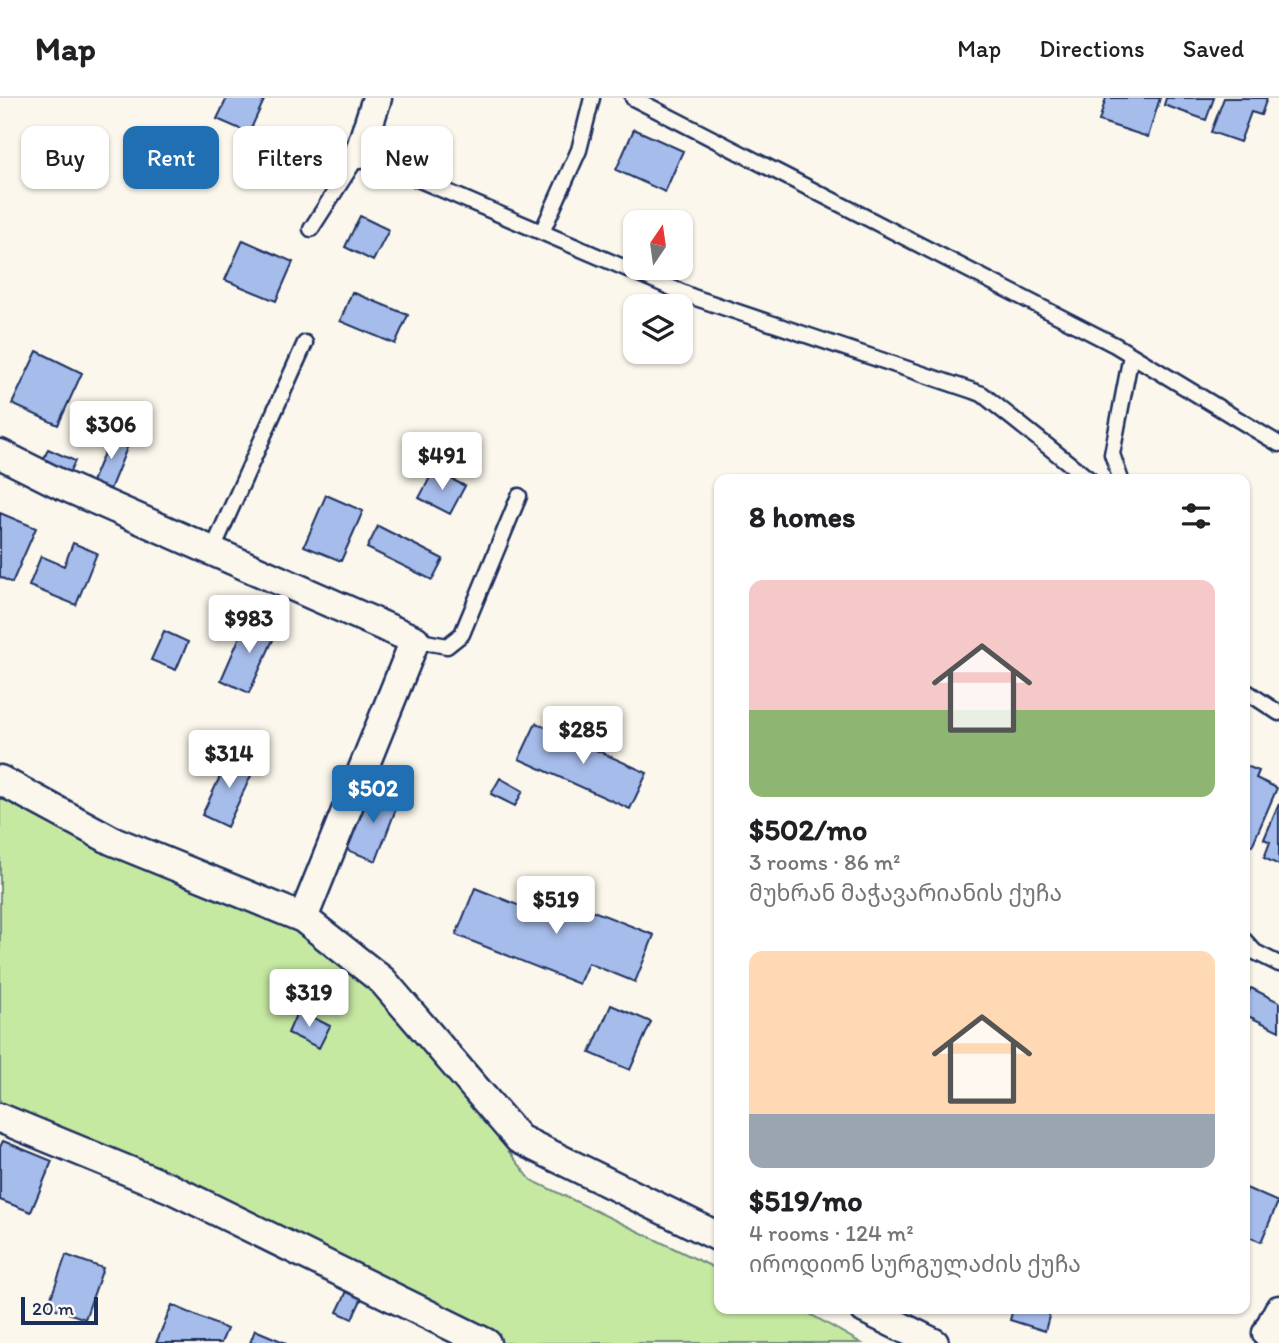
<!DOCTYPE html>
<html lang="en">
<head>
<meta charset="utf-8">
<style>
  :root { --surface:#fff; --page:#f2f2f2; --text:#202124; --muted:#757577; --line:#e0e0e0; --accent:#1f6fb2 }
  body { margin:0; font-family:Itim,"Noto Sans Georgian",sans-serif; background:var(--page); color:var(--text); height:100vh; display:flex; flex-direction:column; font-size:26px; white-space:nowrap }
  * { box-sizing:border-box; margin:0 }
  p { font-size:23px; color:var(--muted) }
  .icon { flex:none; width:38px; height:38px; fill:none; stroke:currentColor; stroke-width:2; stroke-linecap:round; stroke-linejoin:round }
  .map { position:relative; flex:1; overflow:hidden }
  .details { position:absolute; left:714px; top:376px; width:536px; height:840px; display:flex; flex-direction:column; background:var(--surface); border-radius:14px; box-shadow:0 2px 5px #0004 }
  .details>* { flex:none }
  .hud { position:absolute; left:21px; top:28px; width:588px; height:63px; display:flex; gap:14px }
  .needle { width:46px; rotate:13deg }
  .fabs { position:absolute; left:623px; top:112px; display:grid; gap:14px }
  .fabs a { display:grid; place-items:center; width:70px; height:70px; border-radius:14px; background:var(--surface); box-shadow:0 2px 5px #0004; font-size:35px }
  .scale { position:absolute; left:21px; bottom:18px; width:77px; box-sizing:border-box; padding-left:7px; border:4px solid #1b2f5e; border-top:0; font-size:19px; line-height:24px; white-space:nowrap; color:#1b2f5e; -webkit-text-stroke:5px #fbf7ec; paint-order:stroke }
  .price { position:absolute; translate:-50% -60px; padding:0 16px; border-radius:7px; background:#fff; color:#222; font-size:23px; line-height:46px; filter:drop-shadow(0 2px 4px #0008) }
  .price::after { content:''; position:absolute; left:50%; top:42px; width:21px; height:16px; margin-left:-10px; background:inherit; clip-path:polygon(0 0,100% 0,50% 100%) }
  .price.on { background:var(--accent); color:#fff }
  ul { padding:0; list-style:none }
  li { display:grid; align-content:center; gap:14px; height:371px; padding:0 35px }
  li span { display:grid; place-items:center; height:217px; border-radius:14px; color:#555 }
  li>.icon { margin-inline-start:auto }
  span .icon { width:126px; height:126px; fill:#fffc; stroke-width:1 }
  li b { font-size:30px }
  h2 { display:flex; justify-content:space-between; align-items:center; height:84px; padding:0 35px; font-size:30px }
  .chip { padding:0 24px; border-radius:14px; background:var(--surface); box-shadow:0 2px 5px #0004; font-size:24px; line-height:63px }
  .chip.on { background:var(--accent); color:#fff }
  header { display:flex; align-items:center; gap:42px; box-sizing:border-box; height:98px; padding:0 35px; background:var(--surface); border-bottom:2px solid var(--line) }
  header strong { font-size:33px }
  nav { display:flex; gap:38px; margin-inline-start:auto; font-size:24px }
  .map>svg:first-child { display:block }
  .green { fill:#c6e9a2; stroke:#708c80; stroke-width:2 }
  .building { fill:#a6bcea; stroke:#1b2f5e; stroke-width:2 }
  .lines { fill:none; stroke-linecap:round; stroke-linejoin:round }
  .lane-casing { stroke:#1b2f5e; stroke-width:19 }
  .street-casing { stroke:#1b2f5e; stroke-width:33 }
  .lane { stroke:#fbf7ec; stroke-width:14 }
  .street { stroke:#fbf7ec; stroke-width:28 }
</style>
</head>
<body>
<header>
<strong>Map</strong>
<nav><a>Map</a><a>Directions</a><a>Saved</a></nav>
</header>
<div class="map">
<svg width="1279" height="1245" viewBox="0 0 1279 1245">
  <rect width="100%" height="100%" fill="#fbf7ec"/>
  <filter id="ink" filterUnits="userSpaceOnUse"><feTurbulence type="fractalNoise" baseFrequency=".0143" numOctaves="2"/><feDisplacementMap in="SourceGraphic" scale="14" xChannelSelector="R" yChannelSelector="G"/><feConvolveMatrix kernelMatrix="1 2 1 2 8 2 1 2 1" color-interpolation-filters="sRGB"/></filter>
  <g filter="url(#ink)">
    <path class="green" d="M 0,684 L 362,864 L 531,1082 L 719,1172 L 719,1211 L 801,1211 L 861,1245 L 497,1245 L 0,1019 Z"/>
    <path class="building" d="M 227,0 L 265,0 L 249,35 L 217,21 Z
      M 1106,0 L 1160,0 L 1148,39 L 1099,23 Z
      M 1166,0 L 1214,0 L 1206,22 L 1164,7 Z
      M 1224,0 L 1267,0 L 1261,17 L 1251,14 L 1240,44 L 1211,34 Z
      M 634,31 L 683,53 L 665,94 L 616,72 Z
      M 360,118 L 389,132 L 373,163 L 345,149 Z
      M 243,142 L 293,164 L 276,203 L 225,182 Z
      M 352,194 L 408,217 L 395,246 L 340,223 Z
      M 37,253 L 82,275 L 58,327 L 12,306 Z
      M 113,333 L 131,340 L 109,394 L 91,386 Z
      M 48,351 L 75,363 L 69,376 L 43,363 Z
      M 434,372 L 465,388 L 450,416 L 419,400 Z
      M 326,397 L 363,413 L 341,463 L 304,448 Z
      M 0,415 L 36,430 L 12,485 L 0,479 Z
      M 378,428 L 443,461 L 432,482 L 367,450 Z
      M 73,445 L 97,455 L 76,507 L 29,488 L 41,458 L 64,468 Z
      M 248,520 L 277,533 L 249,595 L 221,582 Z
      M 164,533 L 188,544 L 176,572 L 151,562 Z
      M 536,625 L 647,675 L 630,711 L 519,661 Z
      M 231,655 L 256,667 L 227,729 L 202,717 Z
      M 1244,667 L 1259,673 L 1256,680 L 1277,690 L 1252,748 L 1244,744 Z
      M 500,680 L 523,693 L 515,708 L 491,696 Z
      M 370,692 L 399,703 L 376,763 L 347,752 Z
      M 1279,706 L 1279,767 L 1264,760 L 1270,744 L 1264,741 Z
      M 475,790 L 540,816 L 548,795 L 654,837 L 635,884 L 588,865 L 579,886 L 456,837 Z
      M 1251,890 L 1279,904 L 1279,933 L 1244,916 L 1244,904 Z
      M 611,907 L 651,924 L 630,972 L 590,955 Z
      M 298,912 L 330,928 L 319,950 L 288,935 Z
      M 3,1043 L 52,1063 L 31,1114 L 0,1102 L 0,1049 Z
      M 1244,1089 L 1278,1104 L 1261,1144 L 1244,1137 Z
      M 66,1157 L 103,1170 L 85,1221 L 48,1208 Z
      M 348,1191 L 363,1198 L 352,1221 L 337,1214 Z
      M 172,1207 L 227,1231 L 221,1245 L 156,1245 Z
      M 1013,1211 L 1051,1211 L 1045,1233 L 1010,1222 Z
      M 255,1232 L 286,1245 L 250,1245 Z"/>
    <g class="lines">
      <g class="lane-casing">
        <path id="lane" d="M 633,0 L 1115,247 L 1279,346
          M 311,131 L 359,56 L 693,199 L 982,296 L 1090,382
          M 542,134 L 579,52 L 592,0
          M 1121,382 L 1112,356 L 1131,257
          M 212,453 L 305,245
          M 415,542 L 447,548 L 462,536 L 519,398
          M 1244,592 L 1279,615
          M 1244,842 L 1255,854 L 1279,866"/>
      </g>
      <g class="street-casing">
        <path id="street" d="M 359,56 L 377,0
          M 0,356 L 62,387 L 415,542 L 303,820
          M 0,682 L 111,742 L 303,820 L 383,883 L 519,1041 L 719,1139
          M 0,1020 L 170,1090 L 486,1245
          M 865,1211 L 934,1245
          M 1275,1245 L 1267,1235 L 1279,1212"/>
      </g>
      <use href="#lane" class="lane"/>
      <use href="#street" class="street"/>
    </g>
  </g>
</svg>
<div class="fabs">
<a><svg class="needle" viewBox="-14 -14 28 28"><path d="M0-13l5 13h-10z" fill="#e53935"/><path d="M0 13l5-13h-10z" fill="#757577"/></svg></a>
<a><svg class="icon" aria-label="layers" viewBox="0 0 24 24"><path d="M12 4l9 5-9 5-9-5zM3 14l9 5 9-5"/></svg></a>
</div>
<div class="scale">20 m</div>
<b class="price" style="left:111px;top:363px">$306</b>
<b class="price" style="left:442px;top:394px">$491</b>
<b class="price" style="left:249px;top:557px">$983</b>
<b class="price" style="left:583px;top:668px">$285</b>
<b class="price" style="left:229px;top:692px">$314</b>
<b class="price on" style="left:373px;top:727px">$502</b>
<b class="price" style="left:556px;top:838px">$519</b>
<b class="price" style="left:309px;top:931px">$319</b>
<div class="hud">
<a class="chip">Buy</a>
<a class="chip on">Rent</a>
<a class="chip">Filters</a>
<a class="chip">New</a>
</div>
<section class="details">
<h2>8 homes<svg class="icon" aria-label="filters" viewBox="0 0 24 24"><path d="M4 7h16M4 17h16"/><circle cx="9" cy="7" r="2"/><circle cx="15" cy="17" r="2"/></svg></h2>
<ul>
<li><span style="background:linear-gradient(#f6c9c9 60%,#8fb573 0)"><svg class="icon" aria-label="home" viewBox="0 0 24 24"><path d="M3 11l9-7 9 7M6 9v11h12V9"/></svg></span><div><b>$502/mo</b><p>3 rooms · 86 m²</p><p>მუხრან მაჭავარიანის ქუჩა</p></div></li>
<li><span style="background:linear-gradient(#ffd9b3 75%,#9aa5b1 0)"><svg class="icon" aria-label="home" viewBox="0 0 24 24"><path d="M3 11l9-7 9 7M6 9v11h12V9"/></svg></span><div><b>$519/mo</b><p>4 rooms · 124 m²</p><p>იროდიონ სურგულაძის ქუჩა</p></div></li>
</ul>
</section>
</div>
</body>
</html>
